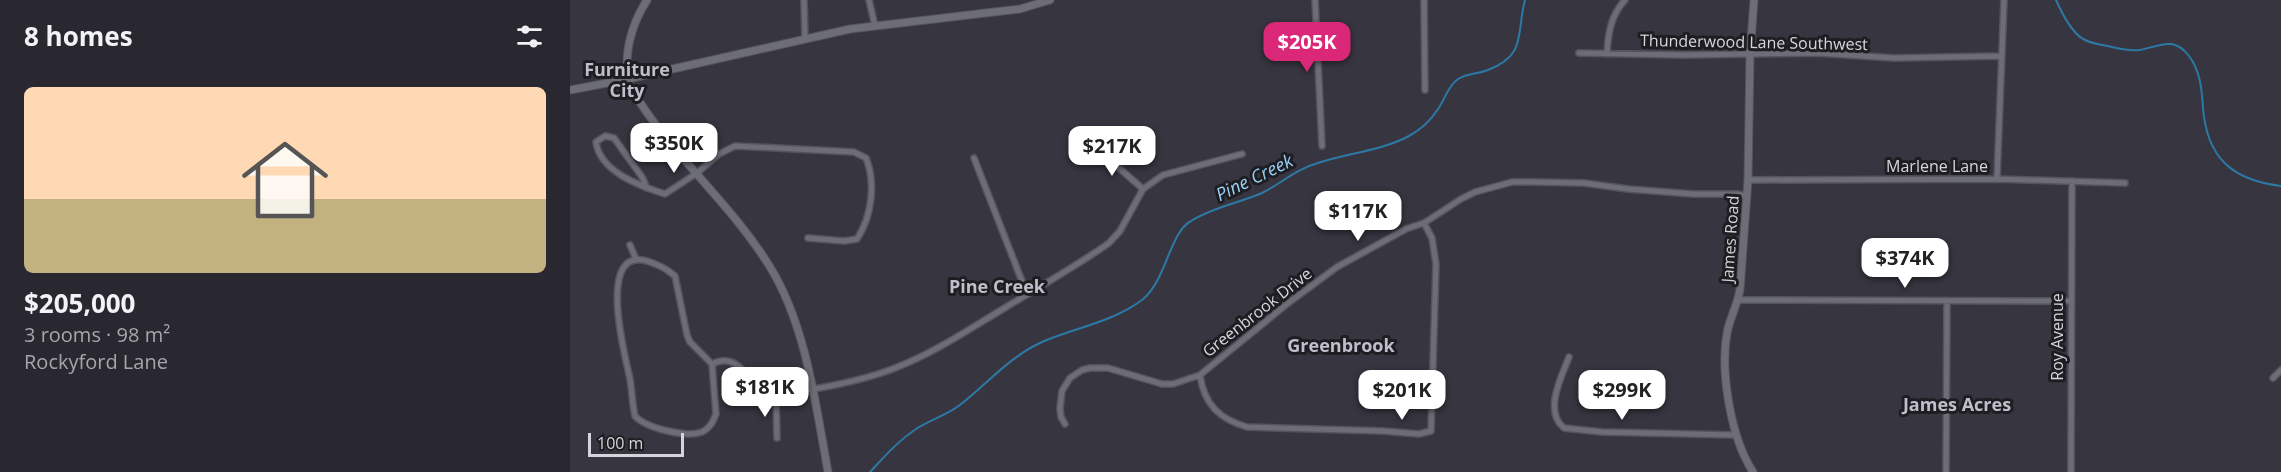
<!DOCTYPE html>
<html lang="en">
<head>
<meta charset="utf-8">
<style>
  :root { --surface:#292830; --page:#313038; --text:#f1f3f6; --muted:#a5a6ab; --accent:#db2777 }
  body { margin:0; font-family:"Open Sans",sans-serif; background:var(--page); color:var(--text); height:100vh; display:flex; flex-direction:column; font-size:22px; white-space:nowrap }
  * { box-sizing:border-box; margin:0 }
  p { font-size:20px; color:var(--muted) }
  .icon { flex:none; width:33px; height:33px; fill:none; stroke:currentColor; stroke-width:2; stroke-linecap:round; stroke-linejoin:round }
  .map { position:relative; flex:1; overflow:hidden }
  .sheet { display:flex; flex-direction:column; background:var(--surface); width:570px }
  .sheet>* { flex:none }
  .scale { position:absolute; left:18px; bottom:15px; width:96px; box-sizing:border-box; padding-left:6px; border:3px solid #d6d5dc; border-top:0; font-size:16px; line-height:21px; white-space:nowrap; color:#d6d5dc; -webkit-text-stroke:4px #1e1e22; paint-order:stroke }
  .price { position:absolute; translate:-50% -51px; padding:0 14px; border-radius:12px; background:#fff; color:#222; font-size:20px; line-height:39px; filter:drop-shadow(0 2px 3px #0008) }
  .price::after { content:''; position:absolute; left:50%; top:36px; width:18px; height:14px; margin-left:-9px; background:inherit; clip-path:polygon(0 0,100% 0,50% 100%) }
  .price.on { background:var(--accent); color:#fff }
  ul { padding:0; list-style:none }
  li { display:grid; align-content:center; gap:12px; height:318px; padding:0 24px }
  li span { display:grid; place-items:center; height:186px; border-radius:9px; color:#555 }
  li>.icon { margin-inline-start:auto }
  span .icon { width:108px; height:108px; fill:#fffc; stroke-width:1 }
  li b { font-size:26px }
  h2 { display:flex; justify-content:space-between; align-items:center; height:72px; padding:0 24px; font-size:26px }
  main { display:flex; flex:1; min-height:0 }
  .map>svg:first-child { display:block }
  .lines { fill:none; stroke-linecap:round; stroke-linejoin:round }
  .stream { stroke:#2d79a6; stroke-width:2 }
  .minor-casing { stroke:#55545d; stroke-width:8 }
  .tertiary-casing { stroke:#55545d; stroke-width:9 }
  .minor { stroke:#6d6d78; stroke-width:5 }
  .tertiary { stroke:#6d6d78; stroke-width:7 }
  .labels { text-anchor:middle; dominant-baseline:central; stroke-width:6; stroke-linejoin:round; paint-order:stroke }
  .street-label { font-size:16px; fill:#d6d5dc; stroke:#1e1e22 }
  .neighbourhood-label { font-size:18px; font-weight:bold; fill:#bfbeca; stroke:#1e1e22 }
  .water-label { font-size:18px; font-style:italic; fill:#98cff6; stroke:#1e1e22 }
</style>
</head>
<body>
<main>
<section class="sheet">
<h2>8 homes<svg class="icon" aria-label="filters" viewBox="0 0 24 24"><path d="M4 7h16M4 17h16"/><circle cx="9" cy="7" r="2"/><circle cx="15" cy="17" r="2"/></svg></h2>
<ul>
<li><span style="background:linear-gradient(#ffd9b3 60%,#c2b280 0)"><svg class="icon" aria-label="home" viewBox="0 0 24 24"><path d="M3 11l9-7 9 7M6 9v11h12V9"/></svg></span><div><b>$205,000</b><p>3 rooms · 98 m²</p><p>Rockyford Lane</p></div></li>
</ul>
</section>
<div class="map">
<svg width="1711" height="472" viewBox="0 0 1711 472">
  <rect width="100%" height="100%" fill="#373640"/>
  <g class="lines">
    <path class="stream" d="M 1486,0 C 1492,13 1502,34 1515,40 C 1523,44 1533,45 1542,47 C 1551,49 1560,51 1569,50 C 1589,47 1603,35 1619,56 C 1630,70 1632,90 1633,108 C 1637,158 1662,180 1711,186
      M 300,472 C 315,456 328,441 346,429 C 360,420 377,415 390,405 C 417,384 439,357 472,342 C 504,328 543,322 572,300 C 597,280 599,233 621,221 C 643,207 669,203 692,193 C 712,183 726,169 748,163 C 777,153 811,151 839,136 C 850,130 861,120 868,109 C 875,99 878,86 888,79 C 898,73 908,74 918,70 C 957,55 946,34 955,0"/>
    <g class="minor-casing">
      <path id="minor" d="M 234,0 L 235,39
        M 299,0 L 305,26
        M 745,0 L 752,146
        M 854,0 L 855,90
        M 1009,53 L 1114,55 L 1248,53 L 1324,58 L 1431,56
        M 1037,54 C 1038,33 1041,15 1055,0
        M 526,148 L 573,189
        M 404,158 L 457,294
        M 1427,179 L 1434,0
        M 1178,180 L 1427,179 L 1555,183
        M 77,188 L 72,177 L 44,138 L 35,136 L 26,142 C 30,172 70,186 95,194 L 127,173 L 149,154 L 165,146 L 284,152 L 296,158 C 306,183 302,216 287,239 L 274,241 L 238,238
        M 60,245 L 66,259
        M 1169,300 L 1501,301
        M 999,357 C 992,376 973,411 994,428 L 1032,432 L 1166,435
        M 142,364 L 146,414 C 143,422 140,428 132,432 C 116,438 76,428 65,416 C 62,403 62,391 60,379 C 55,356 26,246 77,261 C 87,264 97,269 105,276 L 117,335 L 120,342 L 142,364 C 175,348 180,397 210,398 C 217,398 225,393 232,391 C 263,386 295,380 325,368 C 364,353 398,330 433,309 C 469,287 505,267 539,243 L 550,231 L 573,189 L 593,175 L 672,154
        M 630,375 C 634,404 649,419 677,427 L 813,431 L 849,434 L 861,431 L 866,264 L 862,238 L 854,223
        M 1703,378 L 1711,370
        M 206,397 L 207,438
        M 495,424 L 491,417 L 490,408 L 492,391 L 500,378 L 512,370 L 520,368 L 538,368 L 592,384 L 603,384 L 630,375 L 717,304 L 767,267 L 836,229 L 854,223 L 891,199 L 905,192 L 942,182 L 963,182 L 1014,183 L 1058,189 L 1123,194 L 1167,194 L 1177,196
        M 1376,472 L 1377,301
        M 1501,472 L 1502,181"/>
    </g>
    <g class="tertiary-casing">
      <path id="tertiary" d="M 77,0 C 61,25 51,59 61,88 C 99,153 161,203 200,267 C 236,325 246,406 258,472
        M 0,90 L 58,79 L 280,29 L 424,12 L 450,9 L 480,0
        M 1183,472 C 1161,438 1150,373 1157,333 C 1160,317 1168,304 1170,289 L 1178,180 L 1180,55 L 1184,0"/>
    </g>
    <use href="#minor" class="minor"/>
    <use href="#tertiary" class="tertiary"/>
  </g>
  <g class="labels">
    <g class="street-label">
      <text transform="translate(1184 42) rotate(1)">Thunderwood Lane Southwest</text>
      <text x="1367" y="166">Marlene Lane</text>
      <text transform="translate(1160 239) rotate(-86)">James Road</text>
      <text transform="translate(687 312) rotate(-38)">Greenbrook Drive</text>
      <text transform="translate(1487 337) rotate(-90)">Roy Avenue</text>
    </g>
    <g class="neighbourhood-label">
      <text x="57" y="69">Furniture<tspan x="57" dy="21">City</tspan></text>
      <text x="427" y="286">Pine Creek</text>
      <text x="771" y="345">Greenbrook</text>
      <text x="1387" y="404">James Acres</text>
    </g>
    <g class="water-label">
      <text transform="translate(684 177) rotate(-26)">Pine Creek</text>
    </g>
  </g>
</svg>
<div class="scale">100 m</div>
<b class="price on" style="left:737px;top:73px">$205K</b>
<b class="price" style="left:104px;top:174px">$350K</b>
<b class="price" style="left:542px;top:177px">$217K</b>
<b class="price" style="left:788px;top:242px">$117K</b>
<b class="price" style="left:1335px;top:289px">$374K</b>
<b class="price" style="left:195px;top:418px">$181K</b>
<b class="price" style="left:832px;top:421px">$201K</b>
<b class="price" style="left:1052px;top:421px">$299K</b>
</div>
</main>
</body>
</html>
